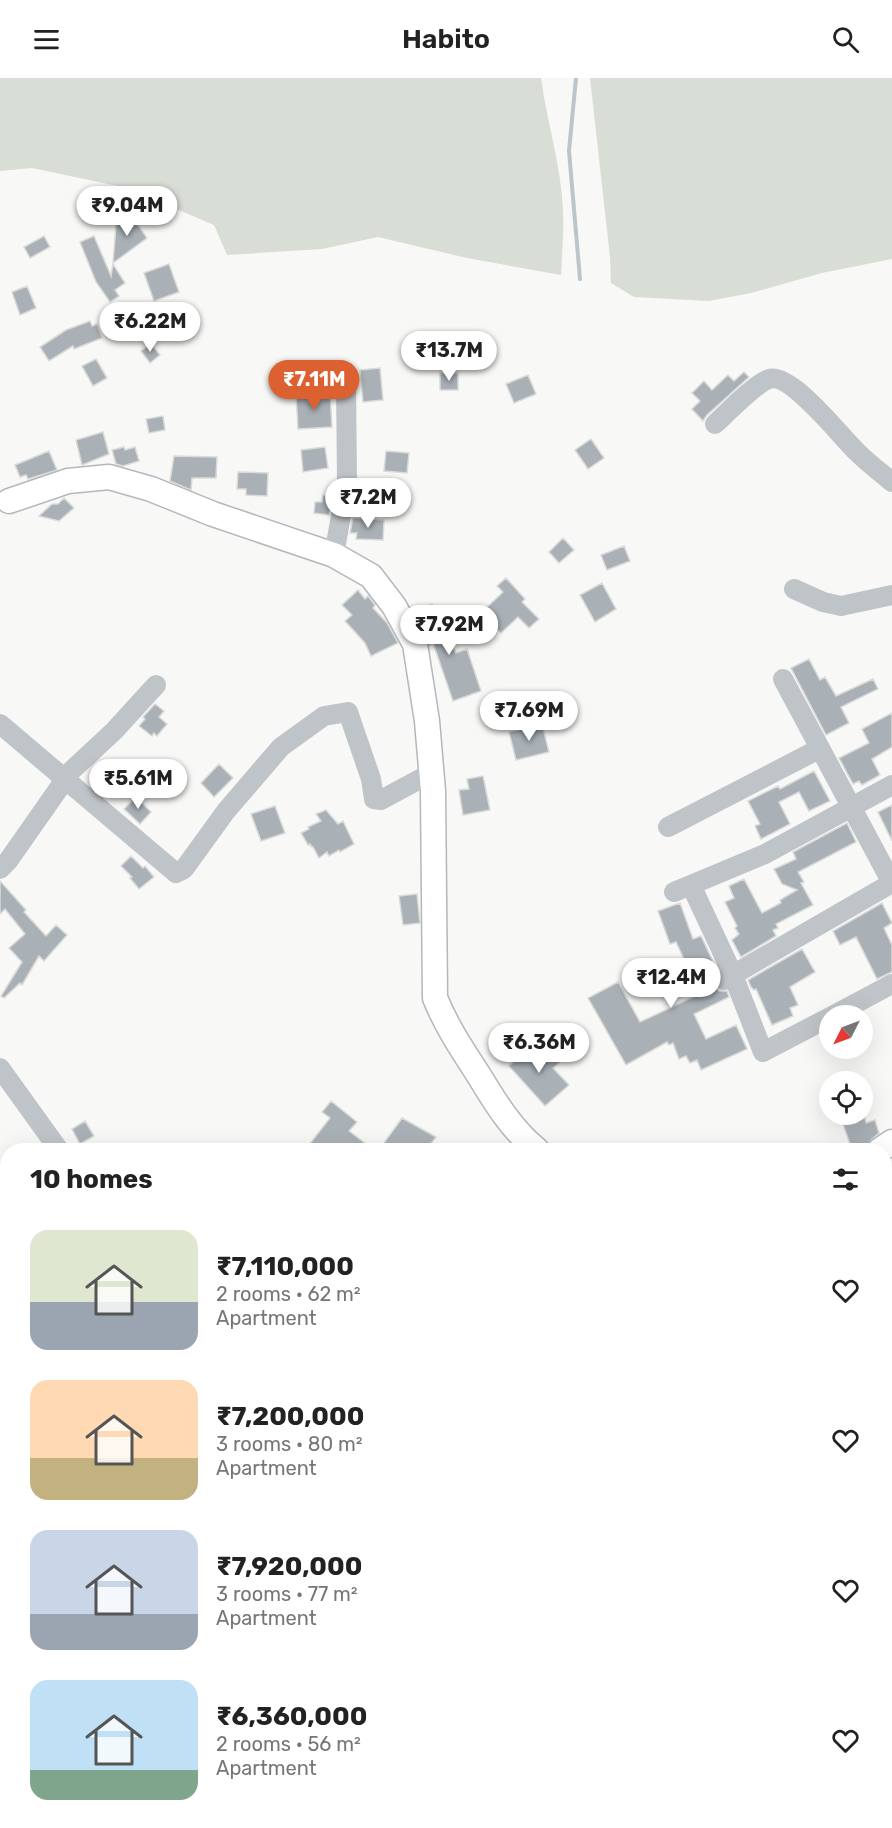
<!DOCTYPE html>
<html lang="en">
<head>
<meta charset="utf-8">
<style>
  :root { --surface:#fff; --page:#f2f2f2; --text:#222; --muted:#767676; --accent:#dd6031 }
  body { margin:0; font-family:Rubik,sans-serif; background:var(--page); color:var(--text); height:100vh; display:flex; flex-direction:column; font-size:22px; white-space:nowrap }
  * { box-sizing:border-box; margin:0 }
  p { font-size:20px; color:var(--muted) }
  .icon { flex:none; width:33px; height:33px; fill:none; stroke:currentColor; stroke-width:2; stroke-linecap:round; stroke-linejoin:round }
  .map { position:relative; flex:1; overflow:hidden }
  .panel { position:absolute; left:0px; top:1065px; width:892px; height:686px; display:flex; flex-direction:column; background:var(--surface); border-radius:24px 24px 0 0; box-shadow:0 6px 24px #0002 }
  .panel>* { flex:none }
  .needle { width:39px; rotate:228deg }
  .buttons { position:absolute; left:819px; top:927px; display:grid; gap:12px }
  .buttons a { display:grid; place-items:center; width:54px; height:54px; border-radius:50%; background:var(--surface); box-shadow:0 6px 24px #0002; font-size:30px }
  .price { position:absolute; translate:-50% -51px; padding:0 14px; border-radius:21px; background:#fff; color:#222; font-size:20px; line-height:39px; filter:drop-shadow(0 2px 3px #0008) }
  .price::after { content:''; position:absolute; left:50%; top:36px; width:18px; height:14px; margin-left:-9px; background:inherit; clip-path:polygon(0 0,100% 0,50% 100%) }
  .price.selected { background:var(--accent); color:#fff }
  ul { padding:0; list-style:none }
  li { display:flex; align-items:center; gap:18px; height:150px; padding:0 30px }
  li span { display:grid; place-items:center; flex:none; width:168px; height:120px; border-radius:18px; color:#555 }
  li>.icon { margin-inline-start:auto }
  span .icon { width:72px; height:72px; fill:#fffc; stroke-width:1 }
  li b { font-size:26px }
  h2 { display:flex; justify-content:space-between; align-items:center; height:72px; padding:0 30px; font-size:26px }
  header { display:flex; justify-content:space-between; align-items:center; height:78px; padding:0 30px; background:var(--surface); font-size:27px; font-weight:600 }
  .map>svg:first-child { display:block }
  .green { fill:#d8ddd5 }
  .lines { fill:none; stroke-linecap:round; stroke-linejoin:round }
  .stream { stroke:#bbc5ca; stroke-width:4 }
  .building { fill:#a9b1b7; stroke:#dadad8; stroke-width:1.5 }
  .major-casing { stroke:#b3b8bc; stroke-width:27 }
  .minor { stroke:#bfc4c8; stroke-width:20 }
  .major { stroke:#fff; stroke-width:24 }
  .rail-casing { stroke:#a3a9af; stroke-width:6 }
  .rail { stroke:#fff; stroke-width:4; stroke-dasharray:11; stroke-linecap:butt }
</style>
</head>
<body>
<header><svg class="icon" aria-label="menu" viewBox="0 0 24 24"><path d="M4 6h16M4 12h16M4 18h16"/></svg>Habito<svg class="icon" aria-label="search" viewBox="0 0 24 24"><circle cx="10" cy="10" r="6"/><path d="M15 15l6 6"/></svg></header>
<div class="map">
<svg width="892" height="1750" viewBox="0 0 892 1750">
  <rect width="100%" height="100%" fill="#f8f8f6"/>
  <path class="green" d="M 0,0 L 541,0 C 547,44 561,87 563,132 C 564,153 562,175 561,197 L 467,180 L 378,159 L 322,171 L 227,177 L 214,147 L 127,110 L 32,90 L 0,93 Z
    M 590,0 L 892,0 L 892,181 L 822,195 L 751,215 L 709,223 L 634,219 L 611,205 L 610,179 Z
    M 0,1245 L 8,1255 L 8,1435 L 0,1447 Z"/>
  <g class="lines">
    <path class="stream" d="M 576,0 L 569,73 L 580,201"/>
  </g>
  <path class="building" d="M 131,137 L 147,160 L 113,185 L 116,147 Z
    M 44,158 L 50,169 L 30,180 L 24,169 Z
    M 94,158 L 111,198 L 113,186 L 125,205 L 115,212 L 119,218 L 110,224 L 96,204 L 80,164 Z
    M 169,186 L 179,214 L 154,223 L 144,195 Z
    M 27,208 L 36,230 L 20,237 L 12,214 Z
    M 90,243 L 92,248 L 97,246 L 102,260 L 74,271 L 73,268 L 49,283 L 40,269 L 66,252 Z
    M 438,255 L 439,273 L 416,274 L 415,256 Z
    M 151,266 L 160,277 L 150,285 L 141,273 Z
    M 96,281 L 107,300 L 93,308 L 82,288 Z
    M 380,290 L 383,322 L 363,324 L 360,292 Z
    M 744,294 L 749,299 L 707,337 L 703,343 L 692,331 L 700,323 L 692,315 L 704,303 L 712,312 L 728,297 L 734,303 Z
    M 440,295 L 458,295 L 458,312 L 440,312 Z
    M 528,297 L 536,316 L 514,325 L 506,306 Z
    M 330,315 L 332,349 L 298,351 L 296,317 Z
    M 163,338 L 165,352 L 149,355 L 146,341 Z
    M 103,354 L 109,376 L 82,387 L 76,362 Z
    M 591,361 L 604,380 L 588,391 L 575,372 Z
    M 124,369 L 125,372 L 135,369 L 139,383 L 123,388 L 116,386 L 112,372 Z
    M 325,369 L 328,390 L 303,394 L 301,372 Z
    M 49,373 L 57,392 L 28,401 L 26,397 L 20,399 L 15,387 Z
    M 386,373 L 409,375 L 407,395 L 384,393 Z
    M 174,378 L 217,379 L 216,400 L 192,400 L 191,412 L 170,403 Z
    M 238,394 L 268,395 L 267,418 L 246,417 L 246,411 L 237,411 Z
    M 323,417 L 332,418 L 329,437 L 314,435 L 315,424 L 322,424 Z
    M 64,420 L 74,430 L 59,443 L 39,438 L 52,426 L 58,426 Z
    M 353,440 L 384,442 L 383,462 L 356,461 L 357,455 L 350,455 Z
    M 563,460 L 574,472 L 559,485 L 549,474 Z
    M 624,468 L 630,483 L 607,492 L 601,477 Z
    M 506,500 L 525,521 L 522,524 L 539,541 L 529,550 L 518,539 L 501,555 L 481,535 L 503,514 L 497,508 Z
    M 602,505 L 616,531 L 595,544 L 580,517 Z
    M 358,512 L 365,521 L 368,518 L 375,527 L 373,530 L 387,545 L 398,565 L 371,578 L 365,565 L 345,543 L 352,537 L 342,527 Z
    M 432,526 L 456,575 L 467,571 L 481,613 L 453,623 L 433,565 L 430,567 L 427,559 L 414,535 Z
    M 809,581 L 820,602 L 825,599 L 836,618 L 873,601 L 878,611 L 841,629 L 849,645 L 826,657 L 791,590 Z
    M 155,626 L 164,633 L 159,639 L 167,646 L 157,658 L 154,655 L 152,658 L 139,648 L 145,641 L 143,639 Z
    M 892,635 L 892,669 L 872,681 L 880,697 L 862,707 L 859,703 L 853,706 L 839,680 L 869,665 L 862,651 Z
    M 542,646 L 549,674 L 516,682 L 509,654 Z
    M 219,686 L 233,700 L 214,719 L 201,705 Z
    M 814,693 L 830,723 L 809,733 L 799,714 L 779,724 L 790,746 L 761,761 L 755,748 L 760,746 L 748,723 L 778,708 L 780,711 Z
    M 483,698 L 490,732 L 463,737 L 459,712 L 469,711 L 467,701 Z
    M 136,719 L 151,734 L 140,746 L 124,731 Z
    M 892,727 L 892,763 L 878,734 Z
    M 275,728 L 285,755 L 261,763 L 251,736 Z
    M 326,732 L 338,746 L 343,743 L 354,766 L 340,774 L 339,772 L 329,778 L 327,774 L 319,780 L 313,769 L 312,769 L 310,766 L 308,767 L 301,755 L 309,751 L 308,749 L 321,743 L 316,736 Z
    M 847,745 L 856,764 L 798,794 L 804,804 L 801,805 L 813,827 L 776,846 L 778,850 L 773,852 L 776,858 L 741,879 L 732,862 L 739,856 L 735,850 L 737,848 L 725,824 L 734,820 L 729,808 L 744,801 L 762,835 L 781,825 L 780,822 L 797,812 L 782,806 L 774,791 L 796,781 L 793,774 Z
    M 131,778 L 143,790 L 145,788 L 154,799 L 139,811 L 130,800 L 132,799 L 121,788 Z
    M 0,803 L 26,832 L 24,834 L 46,858 L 56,847 L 67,857 L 44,883 L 39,878 L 22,907 L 20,905 L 4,920 L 1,918 L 22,884 L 9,870 L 25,856 L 5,831 L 0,836 Z
    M 417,816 L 420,845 L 403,847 L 399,818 Z
    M 680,825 L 693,861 L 701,858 L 717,892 L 712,901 L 713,907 L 719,913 L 727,913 L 729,919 L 694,936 L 706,961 L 736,947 L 747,971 L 701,992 L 697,982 L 690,985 L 686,978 L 679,981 L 673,965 L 669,967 L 667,964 L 626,987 L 588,920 L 618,904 L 640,944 L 700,916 L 676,864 L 670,866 L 658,833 Z
    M 882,825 L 892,845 L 884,850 L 892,867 L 892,894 L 877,901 L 856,859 L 840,867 L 833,853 Z
    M 802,871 L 815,894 L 790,909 L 798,927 L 790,930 L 793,938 L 772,947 L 756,911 L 754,912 L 751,909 L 748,902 Z
    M 533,966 L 546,980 L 551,976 L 559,985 L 553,990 L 569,1007 L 545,1028 L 509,988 Z
    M 331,1023 L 357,1044 L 349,1053 L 374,1072 L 305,1072 L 330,1040 L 322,1034 Z
    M 856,1038 L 858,1042 L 865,1040 L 866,1045 L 875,1042 L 879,1055 L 872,1061 L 867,1068 L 852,1072 L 842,1043 Z
    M 402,1040 L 436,1059 L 426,1072 L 379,1072 Z
    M 85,1043 L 94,1058 L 80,1066 L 72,1051 Z"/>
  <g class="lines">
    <g class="major-casing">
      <path id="major" d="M 9,423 L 68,403 L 109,399 L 151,411 L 213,436 L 334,477 L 371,498 L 394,528 L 415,566 L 427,643 L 433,713 L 435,920 C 447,949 461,970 478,996 C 495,1024 512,1052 537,1072
        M 880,1072 L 892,1064"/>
    </g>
    <path class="minor" d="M 715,346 C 727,335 756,305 769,301 C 791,294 841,359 857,374 C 868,385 880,394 892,404
      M 334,477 L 347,404 L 346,303
      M 794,511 L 823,524 L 841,528 L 892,517
      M 783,601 L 892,805
      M 0,646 L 176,795 L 184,791 L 226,733 L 281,669 L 324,638 L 348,634 L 371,701 L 374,721 L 381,722 L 431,695
      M 668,749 L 819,671
      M 0,791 L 8,783 L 71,693 L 114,653 L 156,607
      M 691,807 L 733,897 L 763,974 L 830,939
      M 674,814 L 765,776 L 892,707
      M 724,902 L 892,805
      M 832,938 L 892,906
      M 0,990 L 59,1072
      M 885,1240 L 892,1250
      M 39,1750 L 40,1743"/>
    <use href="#major" class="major"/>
    <g class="rail-casing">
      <path id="rail" d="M 885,1716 L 892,1711
        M 885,1729 L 892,1724
        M 828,1750 L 840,1743
        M 849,1750 L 861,1743"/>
    </g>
    <use href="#rail" class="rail"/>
  </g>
</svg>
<div class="buttons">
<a><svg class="needle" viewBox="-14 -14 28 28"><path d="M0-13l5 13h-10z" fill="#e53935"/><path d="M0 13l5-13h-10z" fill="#767676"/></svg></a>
<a><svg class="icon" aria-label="locate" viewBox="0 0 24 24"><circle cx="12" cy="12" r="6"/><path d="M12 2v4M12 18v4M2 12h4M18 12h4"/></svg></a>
</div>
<b class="price" style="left:127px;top:159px">₹9.04M</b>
<b class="price" style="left:150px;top:275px">₹6.22M</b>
<b class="price" style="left:449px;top:304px">₹13.7M</b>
<b class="price selected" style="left:314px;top:333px">₹7.11M</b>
<b class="price" style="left:368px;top:451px">₹7.2M</b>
<b class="price" style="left:449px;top:578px">₹7.92M</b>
<b class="price" style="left:529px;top:664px">₹7.69M</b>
<b class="price" style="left:138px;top:732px">₹5.61M</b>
<b class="price" style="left:671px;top:931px">₹12.4M</b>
<b class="price" style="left:539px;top:996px">₹6.36M</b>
<section class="panel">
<h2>10 homes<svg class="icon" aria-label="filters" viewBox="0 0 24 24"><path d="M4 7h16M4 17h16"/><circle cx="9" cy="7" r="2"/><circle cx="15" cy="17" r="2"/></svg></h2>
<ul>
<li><span style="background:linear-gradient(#dfe7d0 60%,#9aa5b1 0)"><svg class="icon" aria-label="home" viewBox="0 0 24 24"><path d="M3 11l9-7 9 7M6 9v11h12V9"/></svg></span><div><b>₹7,110,000</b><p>2 rooms · 62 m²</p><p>Apartment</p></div><svg class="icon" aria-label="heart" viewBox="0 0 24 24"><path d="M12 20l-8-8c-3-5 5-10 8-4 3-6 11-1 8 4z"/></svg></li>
<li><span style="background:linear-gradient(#ffd9b3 65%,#c2b280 0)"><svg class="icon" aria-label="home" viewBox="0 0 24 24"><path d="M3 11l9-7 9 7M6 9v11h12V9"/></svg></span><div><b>₹7,200,000</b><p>3 rooms · 80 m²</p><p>Apartment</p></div><svg class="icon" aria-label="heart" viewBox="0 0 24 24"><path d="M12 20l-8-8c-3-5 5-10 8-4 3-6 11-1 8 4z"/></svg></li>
<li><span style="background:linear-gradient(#c9d6e8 70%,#9aa5b1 0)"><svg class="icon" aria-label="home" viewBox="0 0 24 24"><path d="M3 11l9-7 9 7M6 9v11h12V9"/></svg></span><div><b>₹7,920,000</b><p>3 rooms · 77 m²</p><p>Apartment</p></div><svg class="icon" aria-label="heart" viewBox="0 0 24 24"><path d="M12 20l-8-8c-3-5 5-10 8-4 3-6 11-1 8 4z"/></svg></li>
<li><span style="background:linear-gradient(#bfe0f5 75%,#7fa58c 0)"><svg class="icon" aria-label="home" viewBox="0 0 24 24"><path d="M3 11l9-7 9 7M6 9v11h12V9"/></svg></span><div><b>₹6,360,000</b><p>2 rooms · 56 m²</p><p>Apartment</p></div><svg class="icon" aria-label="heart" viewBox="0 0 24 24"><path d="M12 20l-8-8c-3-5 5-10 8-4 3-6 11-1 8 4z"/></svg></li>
</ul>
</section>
</div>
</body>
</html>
